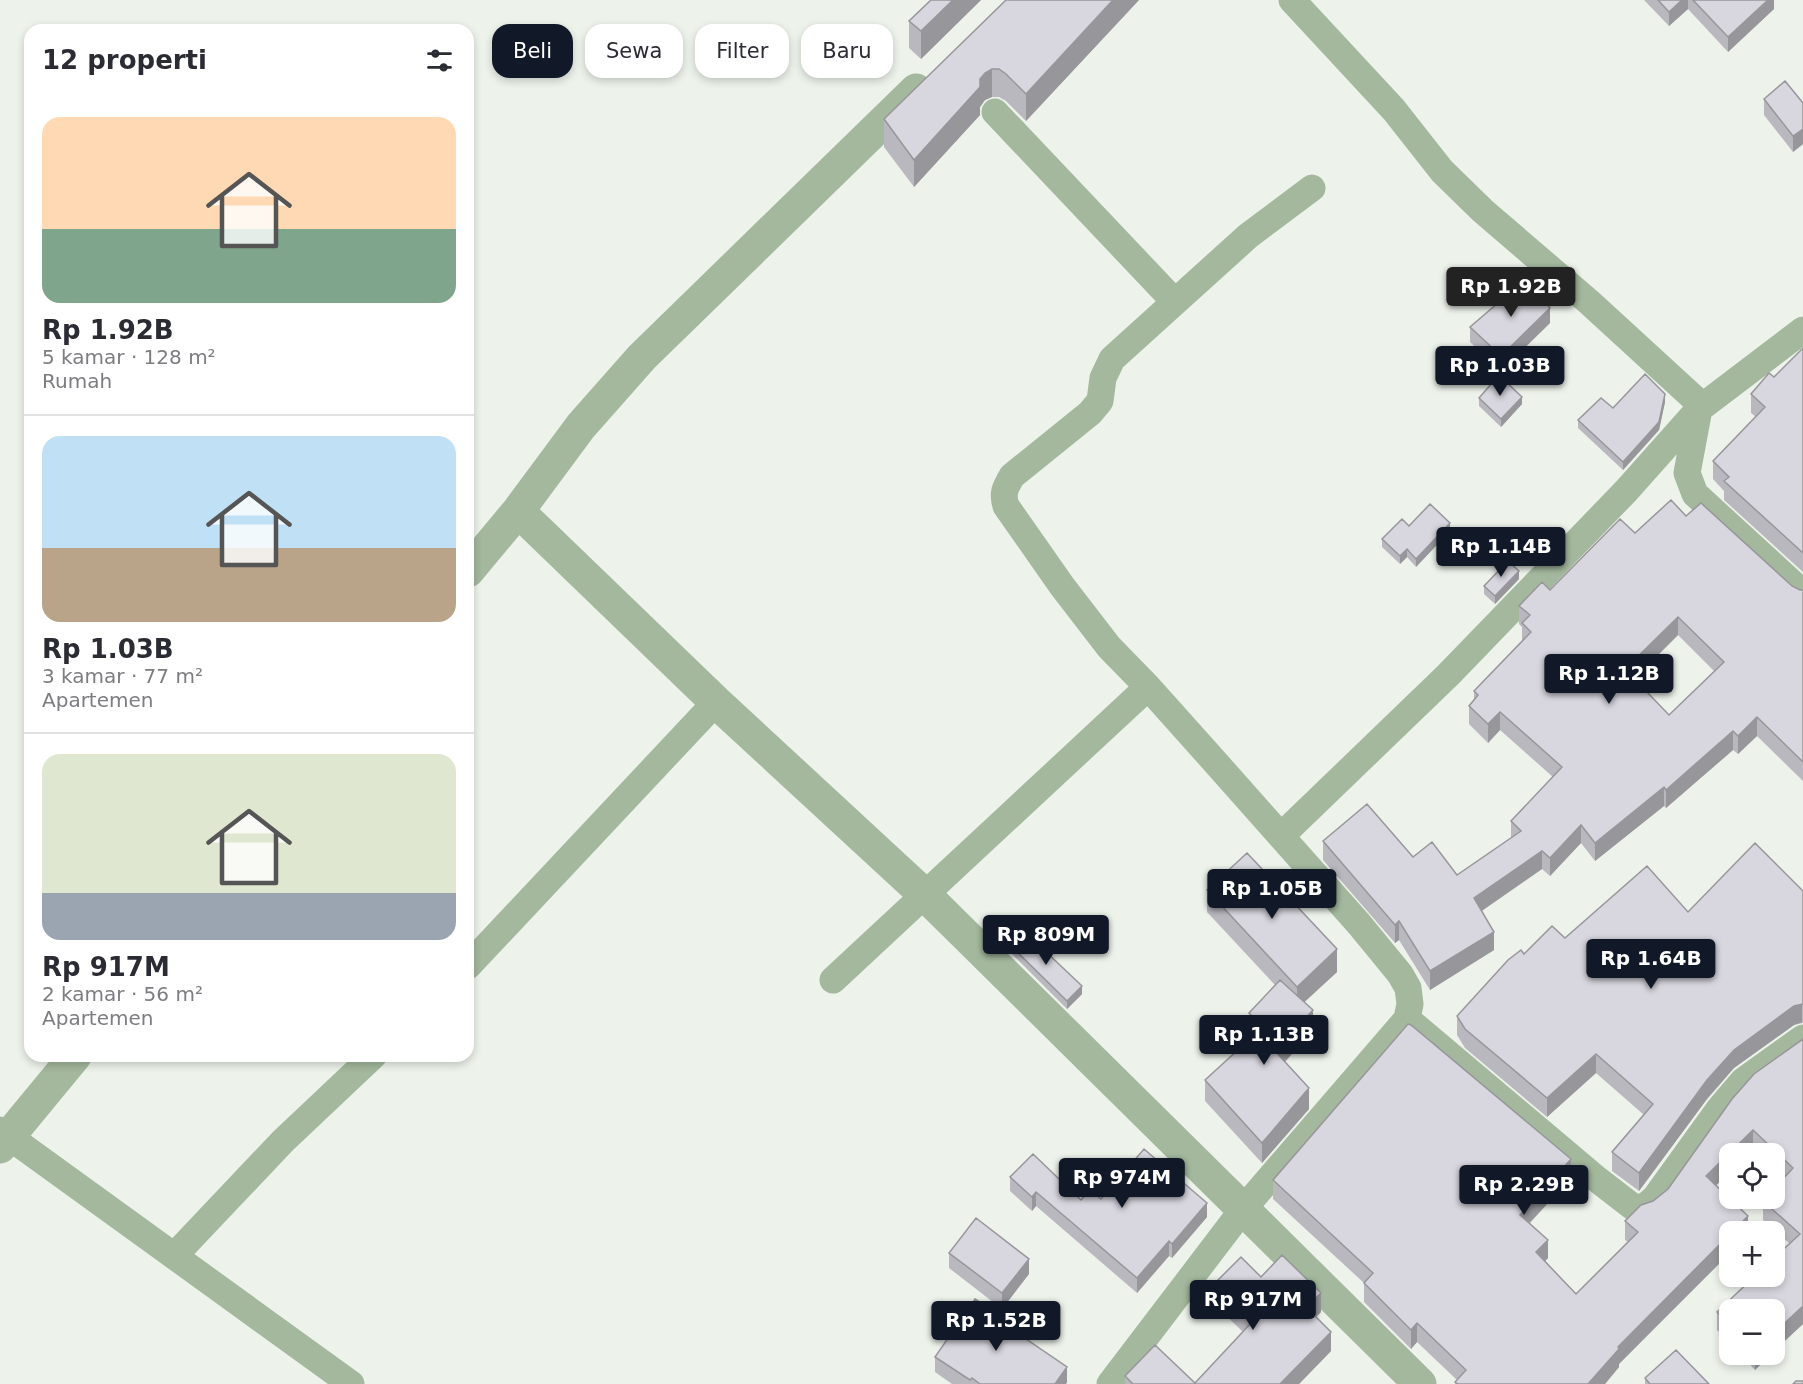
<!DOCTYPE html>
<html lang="id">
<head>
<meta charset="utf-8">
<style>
  :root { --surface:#fff; --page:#f7f7f7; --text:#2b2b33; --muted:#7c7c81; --line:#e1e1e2; --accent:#111827 }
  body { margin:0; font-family:"DejaVu Sans",sans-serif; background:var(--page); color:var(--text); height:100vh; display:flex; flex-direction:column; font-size:22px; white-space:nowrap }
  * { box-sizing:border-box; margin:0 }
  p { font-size:20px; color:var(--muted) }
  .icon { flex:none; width:33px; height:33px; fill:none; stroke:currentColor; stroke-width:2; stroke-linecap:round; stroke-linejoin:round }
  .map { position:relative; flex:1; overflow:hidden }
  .sheet { position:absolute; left:24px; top:24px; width:450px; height:1038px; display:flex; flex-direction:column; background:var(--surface); border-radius:18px; box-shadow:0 3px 9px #0003 }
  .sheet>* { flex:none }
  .banner { position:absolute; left:492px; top:24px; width:570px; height:54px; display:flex; gap:12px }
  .buttons { position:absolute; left:1719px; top:1143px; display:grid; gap:12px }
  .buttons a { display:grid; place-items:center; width:66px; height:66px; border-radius:12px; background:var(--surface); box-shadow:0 3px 9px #0003; font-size:30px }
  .price { position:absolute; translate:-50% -51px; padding:0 14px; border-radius:6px; background:var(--accent); color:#fff; font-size:20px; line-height:39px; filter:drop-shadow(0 2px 3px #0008) }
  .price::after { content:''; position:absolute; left:50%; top:36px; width:18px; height:14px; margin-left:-9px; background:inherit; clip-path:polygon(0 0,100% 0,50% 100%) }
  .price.active { background:#222; color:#fff }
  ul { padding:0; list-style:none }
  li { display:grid; align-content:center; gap:12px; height:318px; padding:0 18px }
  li+li { border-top:2px solid var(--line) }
  li span { display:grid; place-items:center; height:186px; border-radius:18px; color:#555 }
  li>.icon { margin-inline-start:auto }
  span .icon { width:108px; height:108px; fill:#fffc; stroke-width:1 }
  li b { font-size:26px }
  h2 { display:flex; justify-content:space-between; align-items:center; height:72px; padding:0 18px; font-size:26px }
  .chip { padding:0 21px; border-radius:18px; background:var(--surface); box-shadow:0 3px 9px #0003; font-size:21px; line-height:54px }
  .chip.active { background:var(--accent); color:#fff }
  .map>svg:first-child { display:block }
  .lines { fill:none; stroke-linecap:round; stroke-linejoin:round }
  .minor { stroke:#a3b89d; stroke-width:27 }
  .tertiary { stroke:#a3b89d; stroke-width:33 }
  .wall { fill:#bab8bf; fill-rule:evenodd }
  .shaded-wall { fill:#97969b }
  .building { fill:#d8d6de; stroke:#97969b; stroke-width:1.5; fill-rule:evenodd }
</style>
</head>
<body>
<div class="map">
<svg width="1803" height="1384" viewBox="0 0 1803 1384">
  <rect width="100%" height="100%" fill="#edf2eb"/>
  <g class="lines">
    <path class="minor" d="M 1292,0 L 1394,110 L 1442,171 L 1483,211 L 1589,302 L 1697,401 L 1699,409 L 1687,473 L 1695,494 L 1803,593
      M 995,112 L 1175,302
      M 1281,836 L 1448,675 L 1626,491 L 1699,409 L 1803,330
      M 468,966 L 716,702
      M 833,980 L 1148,687
      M 1407,1019 L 1598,1180 L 1633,1207 L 1639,1208 L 1647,1205 L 1655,1198 L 1720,1108 L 1743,1081 L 1803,1038
      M 0,1130 L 351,1384
      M 174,1256 L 283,1141 L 373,1056
      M 1110,1384 L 1244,1208 L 1407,1019 L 1410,1004 L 1408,988 L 1400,974 L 1359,924 L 1216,763 L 1148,687 L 1109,647 L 1062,586 L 1006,506 C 1002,493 1005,488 1012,476 L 1090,413 L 1100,401 L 1103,378 L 1112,359 L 1248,236 L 1312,188"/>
    <path class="tertiary" d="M 518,511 L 716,702 L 925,895 L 1420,1384
      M 468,571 L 518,511 L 581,426 L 642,357 L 916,90
      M 0,1147 L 75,1056"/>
  </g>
  <path class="wall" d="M 931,0 L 981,0 L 921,59 L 909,48 L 909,21 Z
    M 1139,0 L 1026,121 L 1006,101 L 999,97 L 992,97 L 985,100 L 980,107 L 980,115 L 914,187 L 884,147 L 884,119 Z
    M 1644,0 L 1774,0 L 1774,9 L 1728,52 L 1688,9 L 1669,26 Z
    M 1764,99 L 1803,103 L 1803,144 L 1793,152 L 1764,115 Z
    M 1550,323 L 1501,371 L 1470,342 L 1470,327 Z
    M 1803,348 L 1803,572 L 1724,500 L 1724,491 L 1713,479 L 1713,461 L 1756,417 L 1751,413 L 1751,394 L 1774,377 Z
    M 1479,398 L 1522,404 L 1501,427 L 1479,406 Z
    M 1665,402 L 1659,430 L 1623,470 L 1578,428 L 1578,420 L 1613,408 Z
    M 1686,516 L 1792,586 L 1800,590 L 1803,590 L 1803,781 L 1757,736 L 1738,754 L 1733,750 L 1666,808 L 1664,806 L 1595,861 L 1581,843 L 1550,876 L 1542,869 L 1482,911 L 1494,950 L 1430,990 L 1399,940 L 1395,943 L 1323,860 L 1323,841 L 1413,857 L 1457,875 L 1511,838 L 1511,821 L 1553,777 L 1500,730 L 1488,743 L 1469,724 L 1469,706 L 1474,700 L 1474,691 L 1522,641 L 1522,627 L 1519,624 L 1519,606 L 1550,590 L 1635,533 ZM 1678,635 L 1714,671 L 1669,715 L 1634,679 Z
    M 1409,526 L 1450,531 L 1416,567 L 1407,557 L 1400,564 L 1382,547 L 1382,539 Z
    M 1519,579 L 1495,604 L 1484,594 L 1484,586 Z
    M 1207,890 L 1337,972 L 1304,1002 L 1313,1031 L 1285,1062 L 1309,1109 L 1262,1163 L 1205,1101 L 1205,1080 L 1252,1037 L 1249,1034 L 1249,1013 L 1275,985 L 1207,912 Z
    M 1803,891 L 1803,1023 L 1794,1025 L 1734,1068 L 1707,1099 L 1639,1191 L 1612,1171 L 1612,1152 L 1644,1115 L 1596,1073 L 1547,1117 L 1465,1048 L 1457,1035 L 1457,1016 L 1524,954 L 1565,938 L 1688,912 Z
    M 1011,946 L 1082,994 L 1067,1009 L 1011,953 Z
    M 1803,1039 L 1803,1324 L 1774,1351 L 1774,1310 L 1730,1310 L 1730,1343 L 1717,1330 L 1717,1312 L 1790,1244 L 1763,1220 L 1763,1201 L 1784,1178 L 1774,1169 L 1774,1154 L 1758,1154 L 1753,1149 L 1730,1154 L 1730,1172 L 1716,1185 L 1748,1232 L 1619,1364 L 1619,1367 L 1605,1384 L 1455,1384 L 1455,1382 L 1457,1380 L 1417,1342 L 1411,1349 L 1364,1302 L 1364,1283 L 1273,1199 L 1273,1180 L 1571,1178 L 1530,1223 L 1548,1258 L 1545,1261 L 1576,1294 L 1628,1242 L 1625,1240 L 1625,1221 L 1668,1189 Z
    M 1010,1177 L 1081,1200 L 1101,1199 L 1207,1217 L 1172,1258 L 1169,1256 L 1137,1293 L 1036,1206 L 1032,1211 L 1010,1191 Z
    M 949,1253 L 1029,1274 L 1002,1309 L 949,1268 Z
    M 1261,1277 L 1321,1312 L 1316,1317 L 1331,1351 L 1299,1384 L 1125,1384 L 1125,1376 L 1195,1383 L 1243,1332 L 1214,1304 L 1214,1284 Z
    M 1010,1328 L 1067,1382 L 1066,1384 L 952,1384 L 935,1372 L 935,1357 Z
    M 1740,1354 L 1771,1354 L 1755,1370 Z
    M 1645,1378 L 1709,1384 L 1645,1384 Z"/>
  <path class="shaded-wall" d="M 953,0 L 981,0 L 921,59 L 921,31 Z
    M 1113,0 L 1139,0 L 1026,121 L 1026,94 Z
    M 1682,0 L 1688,0 L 1688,9 L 1669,26 L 1669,12 Z
    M 1768,0 L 1774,0 L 1774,9 L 1728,52 L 1728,37 Z
    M 992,69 L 992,97 L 985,100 L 980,107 L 980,115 L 914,187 L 914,160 L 980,79 L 985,73 Z
    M 1803,129 L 1803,144 L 1793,152 L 1793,136 Z
    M 1550,308 L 1550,323 L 1501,371 L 1501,356 Z
    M 1665,394 L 1665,402 L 1659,430 L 1623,470 L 1623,462 Z
    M 1522,397 L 1522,404 L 1501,427 L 1501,419 Z
    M 1450,523 L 1450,531 L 1416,567 L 1416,559 Z
    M 1407,549 L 1407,557 L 1400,564 L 1400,556 Z
    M 1519,571 L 1519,579 L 1495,604 L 1495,596 Z
    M 1678,617 L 1678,635 L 1625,688 L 1625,669 Z
    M 1500,712 L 1500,730 L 1488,743 L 1488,724 Z
    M 1757,717 L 1757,736 L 1738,754 L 1738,736 Z
    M 1733,731 L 1733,750 L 1666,808 L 1666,790 Z
    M 1664,787 L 1664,806 L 1595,861 L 1595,843 Z
    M 1581,825 L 1581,843 L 1550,876 L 1550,858 Z
    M 1542,851 L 1542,869 L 1474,916 L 1474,898 Z
    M 1399,921 L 1399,940 L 1395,943 L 1395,925 Z
    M 1494,932 L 1494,950 L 1430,990 L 1430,971 Z
    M 1337,949 L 1337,972 L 1297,1009 L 1297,987 Z
    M 1082,986 L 1082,994 L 1067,1009 L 1067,1001 Z
    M 1802,1004 L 1802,1022 L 1794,1025 L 1734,1068 L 1707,1099 L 1639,1191 L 1639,1173 L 1707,1080 L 1734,1050 L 1794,1006 Z
    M 1313,1010 L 1313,1031 L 1275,1072 L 1275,1051 Z
    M 1596,1054 L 1596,1073 L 1547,1117 L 1547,1098 Z
    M 1309,1088 L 1309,1109 L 1262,1163 L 1262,1143 Z
    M 1753,1130 L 1753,1149 L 1748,1154 L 1730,1154 L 1730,1172 L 1706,1195 L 1706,1176 Z
    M 1571,1159 L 1571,1178 L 1520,1233 L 1520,1215 Z
    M 1036,1192 L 1036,1206 L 1032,1211 L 1032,1197 Z
    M 1207,1203 L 1207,1217 L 1172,1258 L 1172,1244 Z
    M 1748,1216 L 1748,1232 L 1732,1232 Z
    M 1730,1234 L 1730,1253 L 1619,1364 L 1619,1367 L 1605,1384 L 1588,1384 L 1618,1347 Z
    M 1548,1240 L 1548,1258 L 1536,1271 L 1536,1252 Z
    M 1169,1241 L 1169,1256 L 1137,1293 L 1137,1278 Z
    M 1029,1259 L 1029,1274 L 1002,1309 L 1002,1293 Z
    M 1321,1293 L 1321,1312 L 1306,1327 L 1306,1307 Z
    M 1803,1306 L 1803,1324 L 1774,1351 L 1774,1333 Z
    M 1417,1323 L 1417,1342 L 1411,1349 L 1411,1330 Z
    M 1331,1332 L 1331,1351 L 1299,1384 L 1280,1384 Z
    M 1755,1354 L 1771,1354 L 1755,1370 Z
    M 1067,1367 L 1067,1382 L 1066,1384 L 1055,1384 Z"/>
  <path class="building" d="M 931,0 L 953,0 L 921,31 L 909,21 Z
    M 1006,0 L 1113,0 L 1026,94 L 1006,74 L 999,69 L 992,69 L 985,73 L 980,79 L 980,87 L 914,160 L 884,119 Z
    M 1658,0 L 1682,0 L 1669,12 Z
    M 1693,0 L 1768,0 L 1728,37 Z
    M 1785,81 L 1803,103 L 1803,129 L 1793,136 L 1764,99 Z
    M 1526,279 L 1550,308 L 1501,356 L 1470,327 Z
    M 1803,348 L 1803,553 L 1724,481 L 1729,477 L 1713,461 L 1765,407 L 1751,394 L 1769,373 L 1774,377 Z
    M 1645,374 L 1665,394 L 1659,422 L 1623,462 L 1578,420 L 1601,398 L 1613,408 Z
    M 1499,375 L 1522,397 L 1501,419 L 1479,398 Z
    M 1671,500 L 1686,516 L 1701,503 L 1792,586 L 1800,590 L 1803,590 L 1803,762 L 1757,717 L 1738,736 L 1733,731 L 1666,790 L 1664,787 L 1595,843 L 1581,825 L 1550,858 L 1542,851 L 1474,898 L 1494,932 L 1430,971 L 1399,921 L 1395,925 L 1323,841 L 1367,804 L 1413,857 L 1432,842 L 1457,875 L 1521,831 L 1511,821 L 1562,767 L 1500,712 L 1488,724 L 1469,706 L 1478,695 L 1474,691 L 1531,632 L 1522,623 L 1530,615 L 1519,606 L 1542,582 L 1550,590 L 1620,519 L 1635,533 ZM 1678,617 L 1724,662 L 1669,715 L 1625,669 Z
    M 1430,504 L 1450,523 L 1416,559 L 1407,549 L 1400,556 L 1382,539 L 1402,519 L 1409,526 Z
    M 1508,561 L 1519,571 L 1495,596 L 1484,586 Z
    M 1755,843 L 1803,891 L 1803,1004 L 1794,1006 L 1734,1050 L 1707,1080 L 1639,1173 L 1612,1152 L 1653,1104 L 1596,1054 L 1547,1098 L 1465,1029 L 1457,1016 L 1508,960 L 1521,950 L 1524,954 L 1552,926 L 1565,938 L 1647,866 L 1688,912 Z
    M 1247,853 L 1337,949 L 1297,987 L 1207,890 Z
    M 1024,931 L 1082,986 L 1067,1001 L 1011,946 Z
    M 1280,980 L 1313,1010 L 1275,1051 L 1309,1088 L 1262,1143 L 1205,1080 L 1263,1027 L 1249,1013 Z
    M 1408,1024 L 1411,1025 L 1571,1159 L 1520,1215 L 1548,1240 L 1536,1252 L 1576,1294 L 1638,1232 L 1625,1221 L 1641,1205 L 1653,1201 L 1668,1189 L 1732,1099 L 1754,1074 L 1803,1039 L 1803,1306 L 1774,1333 L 1774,1310 L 1730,1310 L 1730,1325 L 1717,1312 L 1755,1276 L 1774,1276 L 1774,1258 L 1800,1234 L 1763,1201 L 1765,1198 L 1774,1198 L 1774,1188 L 1793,1168 L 1753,1130 L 1706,1176 L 1748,1216 L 1732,1232 L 1730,1232 L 1730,1234 L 1618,1347 L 1619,1349 L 1588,1384 L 1458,1384 L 1455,1382 L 1466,1370 L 1417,1323 L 1411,1330 L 1364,1283 L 1373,1273 L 1273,1180 Z
    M 1144,1149 L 1207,1203 L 1172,1244 L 1169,1241 L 1137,1278 L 1036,1192 L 1032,1197 L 1010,1177 L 1033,1154 L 1081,1200 L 1090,1190 L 1101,1199 Z
    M 976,1218 L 1029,1259 L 1002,1293 L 949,1253 Z
    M 1282,1255 L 1321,1293 L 1306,1307 L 1331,1332 L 1280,1384 L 1133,1384 L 1125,1376 L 1155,1345 L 1195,1383 L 1252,1322 L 1214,1284 L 1241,1257 L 1261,1277 Z
    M 975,1299 L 1010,1322 L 1007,1326 L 1067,1367 L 1055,1384 L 980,1384 L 972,1378 L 970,1380 L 935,1357 Z
    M 1676,1350 L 1709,1384 L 1650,1384 L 1645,1378 Z
    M 1796,1381 L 1803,1381 L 1803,1384 L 1793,1384 Z"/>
</svg>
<div class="buttons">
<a><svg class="icon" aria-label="locate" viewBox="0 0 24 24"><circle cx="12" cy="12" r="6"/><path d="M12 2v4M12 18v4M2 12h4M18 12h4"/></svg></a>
<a>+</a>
<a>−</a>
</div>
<b class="price active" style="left:1511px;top:318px">Rp 1.92B</b>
<b class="price" style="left:1500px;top:397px">Rp 1.03B</b>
<b class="price" style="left:1501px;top:578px">Rp 1.14B</b>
<b class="price" style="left:1609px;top:705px">Rp 1.12B</b>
<b class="price" style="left:1272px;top:920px">Rp 1.05B</b>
<b class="price" style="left:1046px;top:966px">Rp 809M</b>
<b class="price" style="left:1651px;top:990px">Rp 1.64B</b>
<b class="price" style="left:1264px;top:1066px">Rp 1.13B</b>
<b class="price" style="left:1122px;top:1209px">Rp 974M</b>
<b class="price" style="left:1524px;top:1216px">Rp 2.29B</b>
<b class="price" style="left:1253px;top:1331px">Rp 917M</b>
<b class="price" style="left:996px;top:1352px">Rp 1.52B</b>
<div class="banner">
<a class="chip active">Beli</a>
<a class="chip">Sewa</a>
<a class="chip">Filter</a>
<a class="chip">Baru</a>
</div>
<section class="sheet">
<h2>12 properti<svg class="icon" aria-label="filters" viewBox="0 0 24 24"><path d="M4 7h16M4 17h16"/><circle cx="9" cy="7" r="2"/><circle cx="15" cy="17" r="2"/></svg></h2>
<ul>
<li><span style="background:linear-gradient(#ffd9b3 60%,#7fa58c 0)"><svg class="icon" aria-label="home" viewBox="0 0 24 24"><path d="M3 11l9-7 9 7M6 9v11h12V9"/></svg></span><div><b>Rp 1.92B</b><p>5 kamar · 128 m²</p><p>Rumah</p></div></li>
<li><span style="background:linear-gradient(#bfe0f5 60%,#b9a48a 0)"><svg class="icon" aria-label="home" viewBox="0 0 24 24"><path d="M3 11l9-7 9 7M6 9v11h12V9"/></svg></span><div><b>Rp 1.03B</b><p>3 kamar · 77 m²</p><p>Apartemen</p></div></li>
<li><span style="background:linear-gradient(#dfe7d0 75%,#9aa5b1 0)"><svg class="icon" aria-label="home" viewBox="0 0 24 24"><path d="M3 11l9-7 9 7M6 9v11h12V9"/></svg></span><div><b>Rp 917M</b><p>2 kamar · 56 m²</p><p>Apartemen</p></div></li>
</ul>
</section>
</div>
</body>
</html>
